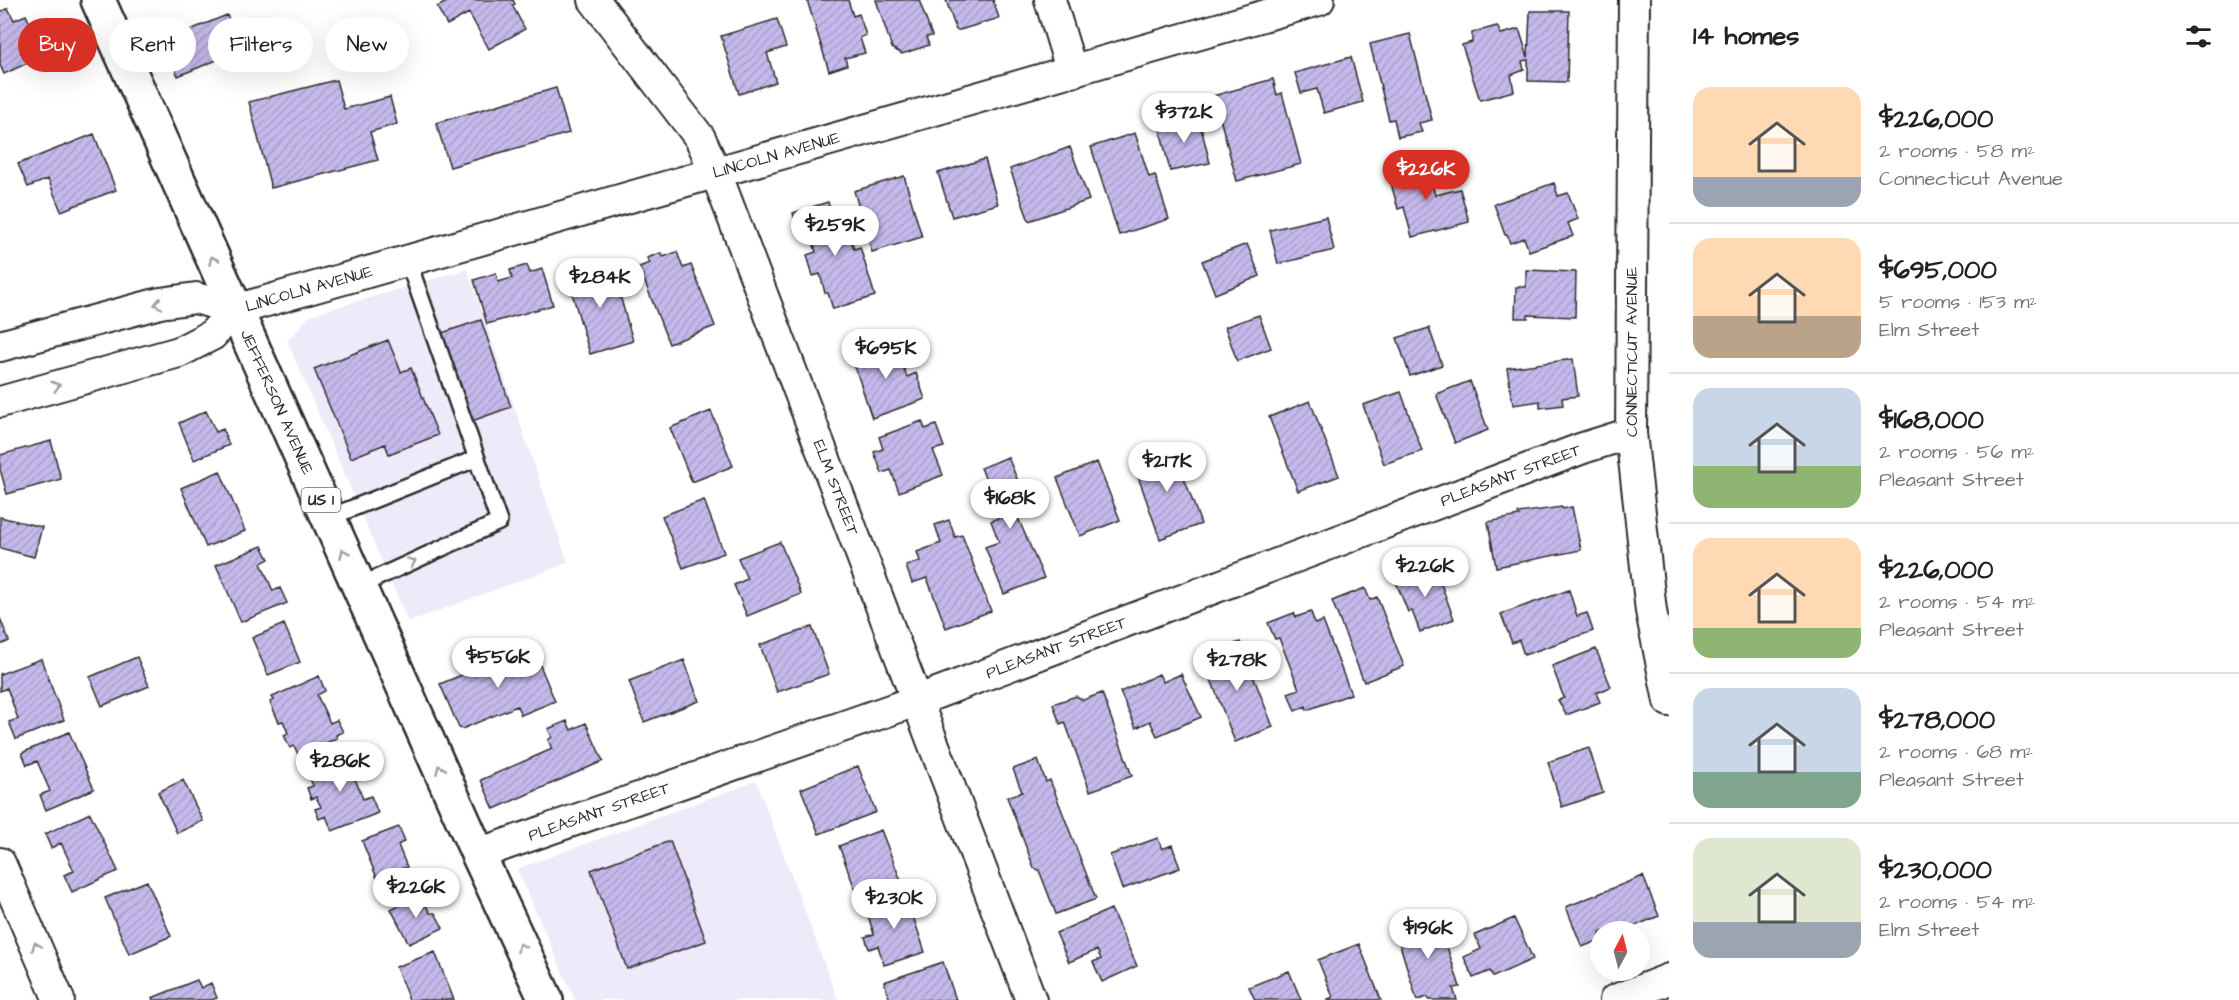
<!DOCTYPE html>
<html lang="en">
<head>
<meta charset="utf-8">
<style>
  :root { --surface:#fff; --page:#f6f6f6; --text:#222; --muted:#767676; --line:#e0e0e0; --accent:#d93025 }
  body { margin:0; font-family:"Architects Daughter",sans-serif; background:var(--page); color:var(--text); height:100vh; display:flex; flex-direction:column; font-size:22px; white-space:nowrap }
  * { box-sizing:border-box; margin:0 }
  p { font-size:20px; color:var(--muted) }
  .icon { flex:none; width:33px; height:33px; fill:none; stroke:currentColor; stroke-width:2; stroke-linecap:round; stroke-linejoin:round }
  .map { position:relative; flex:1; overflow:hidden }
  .drawer { display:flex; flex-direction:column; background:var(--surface); width:570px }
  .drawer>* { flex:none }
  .guide { position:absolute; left:18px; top:18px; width:570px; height:54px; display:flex; gap:12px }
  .needle { width:39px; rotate:7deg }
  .tools { position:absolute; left:1590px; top:921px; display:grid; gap:12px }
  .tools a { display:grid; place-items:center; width:60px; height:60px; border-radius:50%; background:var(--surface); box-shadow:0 6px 24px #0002; font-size:30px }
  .price { position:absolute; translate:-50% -51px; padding:0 14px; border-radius:21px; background:#fff; color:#222; font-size:20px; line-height:39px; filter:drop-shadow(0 2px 3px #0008) }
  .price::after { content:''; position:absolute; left:50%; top:36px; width:18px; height:14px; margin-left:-9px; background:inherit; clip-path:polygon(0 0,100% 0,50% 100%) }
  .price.on { background:var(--accent); color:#fff }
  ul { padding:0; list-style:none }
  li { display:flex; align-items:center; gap:18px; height:150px; padding:0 24px }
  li+li { border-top:2px solid var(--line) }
  li span { display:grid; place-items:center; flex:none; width:168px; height:120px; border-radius:18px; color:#555 }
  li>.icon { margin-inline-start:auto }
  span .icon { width:72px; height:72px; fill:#fffc; stroke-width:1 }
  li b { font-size:26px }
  h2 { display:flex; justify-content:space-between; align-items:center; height:72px; padding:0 24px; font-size:26px }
  .chip { padding:0 21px; border-radius:27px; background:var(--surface); box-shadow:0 6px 24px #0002; font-size:21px; line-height:54px }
  .chip.on { background:var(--accent); color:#fff }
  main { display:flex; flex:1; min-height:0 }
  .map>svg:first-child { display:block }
  .built { fill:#eeeaf9 }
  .building { fill:url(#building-hatch); stroke:#2b2b2b; stroke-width:1.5 }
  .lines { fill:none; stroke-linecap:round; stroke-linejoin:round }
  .lane-casing { stroke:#2b2b2b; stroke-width:20 }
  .street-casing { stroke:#2b2b2b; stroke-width:34 }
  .primary-casing { stroke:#2b2b2b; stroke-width:38 }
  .lane { stroke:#fff; stroke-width:15 }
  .street { stroke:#fff; stroke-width:30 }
  .primary { stroke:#fff; stroke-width:33 }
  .oneway { stroke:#a0a0a0 }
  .labels { text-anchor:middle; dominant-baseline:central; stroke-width:4.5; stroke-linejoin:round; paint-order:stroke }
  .shield { fill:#fff; stroke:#6b6b6b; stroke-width:1.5 }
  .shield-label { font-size:15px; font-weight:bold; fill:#2b2b2b }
  .street-label { font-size:16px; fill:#2b2b2b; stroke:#fff }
</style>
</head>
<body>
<main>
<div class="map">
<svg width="1669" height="1000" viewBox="0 0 1669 1000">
  <defs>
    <pattern id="building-hatch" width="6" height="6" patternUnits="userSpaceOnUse" patternTransform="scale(1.5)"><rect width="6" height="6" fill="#c5b9eb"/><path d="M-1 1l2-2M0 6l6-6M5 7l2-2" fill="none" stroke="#a99fca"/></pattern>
  </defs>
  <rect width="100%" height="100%" fill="#fff"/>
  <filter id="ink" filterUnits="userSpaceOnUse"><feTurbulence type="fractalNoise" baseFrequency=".0167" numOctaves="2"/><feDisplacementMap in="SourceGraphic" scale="12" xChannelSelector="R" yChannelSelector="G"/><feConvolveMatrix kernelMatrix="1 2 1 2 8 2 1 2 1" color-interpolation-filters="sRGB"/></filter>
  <g filter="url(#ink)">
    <path class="built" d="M 467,269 L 568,563 L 408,622 L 287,341 L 311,315 Z
      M 756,781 L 838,1000 L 575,1000 L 517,869 Z"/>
    <path class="building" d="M 450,0 L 513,0 L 515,4 L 512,5 L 525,29 L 489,49 L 469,13 L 447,25 L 437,7 Z
      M 807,0 L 848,0 L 853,16 L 859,14 L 866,35 L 860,38 L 865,53 L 845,58 L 847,65 L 829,71 Z
      M 876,0 L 919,0 L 932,36 L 926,37 L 929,45 L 902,54 L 892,48 Z
      M 946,0 L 993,0 L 999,18 L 960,30 L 956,30 Z
      M 8,8 L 14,20 L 26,15 L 41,46 L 28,52 L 32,61 L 4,74 L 0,65 L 0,12 Z
      M 1530,11 L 1569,11 L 1567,82 L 1528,81 L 1528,60 L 1522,61 L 1524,70 L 1511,75 L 1514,91 L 1480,100 L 1462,45 L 1472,42 L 1472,33 L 1497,26 L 1501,34 L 1519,29 L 1528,57 Z
      M 227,15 L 241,50 L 178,76 L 163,41 Z
      M 777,19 L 786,47 L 767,53 L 776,82 L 739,94 L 721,36 Z
      M 1410,34 L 1432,120 L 1419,123 L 1422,132 L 1398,137 L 1394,119 L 1389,120 L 1370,44 Z
      M 1351,57 L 1363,102 L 1324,113 L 1317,89 L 1301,93 L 1295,73 Z
      M 1273,79 L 1277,95 L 1282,93 L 1301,164 L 1237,181 L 1218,111 L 1210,113 L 1206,98 Z
      M 336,80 L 344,109 L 390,97 L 397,124 L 370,132 L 378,160 L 271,188 L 249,102 Z
      M 556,88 L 569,133 L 450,167 L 436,123 Z
      M 1198,116 L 1210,163 L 1170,171 L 1159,125 Z
      M 1135,133 L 1149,177 L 1155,175 L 1169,219 L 1119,235 L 1091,147 Z
      M 94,134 L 116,190 L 61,211 L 48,179 L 28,187 L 18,164 Z
      M 1070,147 L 1089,200 L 1029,221 L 1010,169 Z
      M 985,159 L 998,204 L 952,217 L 938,173 Z
      M 1426,162 L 1435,195 L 1460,189 L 1469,222 L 1412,237 L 1404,207 L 1398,209 L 1388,172 Z
      M 904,176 L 922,237 L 872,252 L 854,191 Z
      M 1554,183 L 1558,196 L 1568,193 L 1578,219 L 1568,223 L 1573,236 L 1529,251 L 1524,238 L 1510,243 L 1507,235 L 1505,235 L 1494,204 Z
      M 828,202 L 833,221 L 844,217 L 854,249 L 860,247 L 875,296 L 833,309 L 828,293 L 825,293 L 820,274 L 813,276 L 807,255 L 816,252 L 809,228 L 798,231 L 793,213 Z
      M 1326,217 L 1334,250 L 1278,264 L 1270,230 Z
      M 1247,244 L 1260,276 L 1215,294 L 1202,261 Z
      M 677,252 L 683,268 L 691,265 L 715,326 L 669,344 L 639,267 L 650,263 L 647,258 L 661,253 L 663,257 Z
      M 527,265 L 530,273 L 542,269 L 553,305 L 487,324 L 474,280 L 496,273 L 498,282 L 512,278 L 510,270 Z
      M 608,265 L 612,276 L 615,278 L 633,341 L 590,354 L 567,276 Z
      M 1526,270 L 1576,272 L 1575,317 L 1528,315 L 1528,318 L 1515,318 L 1516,287 L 1526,287 Z
      M 1259,315 L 1271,348 L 1237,361 L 1225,327 Z
      M 481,320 L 511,407 L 472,421 L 442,333 Z
      M 1429,328 L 1442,365 L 1410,376 L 1397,338 Z
      M 388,340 L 401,372 L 411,368 L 438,435 L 389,454 L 385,444 L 351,458 L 314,369 Z
      M 894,341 L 907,377 L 916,373 L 925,399 L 872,418 L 851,355 Z
      M 1573,359 L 1578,396 L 1562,398 L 1563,405 L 1540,408 L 1540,401 L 1513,405 L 1507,368 Z
      M 1470,381 L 1488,430 L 1455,443 L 1436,394 Z
      M 1401,392 L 1422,451 L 1384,464 L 1363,405 Z
      M 1310,401 L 1339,476 L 1298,491 L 1269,417 Z
      M 206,411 L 216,432 L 223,429 L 229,445 L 194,460 L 179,423 Z
      M 711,411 L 733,466 L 692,482 L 670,428 Z
      M 922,421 L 925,429 L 936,425 L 944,447 L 933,450 L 943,475 L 899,492 L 891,470 L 882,473 L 874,452 L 883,449 L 879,437 Z
      M 51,441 L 61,479 L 7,494 L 0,469 L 0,455 Z
      M 1173,447 L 1201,524 L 1160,539 L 1133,462 Z
      M 1008,457 L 1031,513 L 1018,518 L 1044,578 L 1004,594 L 985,547 L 999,542 L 991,521 L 1001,517 L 981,468 Z
      M 1097,462 L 1120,520 L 1080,536 L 1057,478 Z
      M 220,471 L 245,531 L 206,547 L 181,488 Z
      M 704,500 L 724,553 L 683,568 L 662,516 Z
      M 1562,507 L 1563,509 L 1572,507 L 1581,550 L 1496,567 L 1488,522 L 1519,516 L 1518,513 Z
      M 0,517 L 42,527 L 34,557 L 0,548 Z
      M 949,520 L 955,537 L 962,535 L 991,611 L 946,628 L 927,578 L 912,583 L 906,566 L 920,561 L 917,552 L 941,543 L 935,525 Z
      M 780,542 L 801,594 L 747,616 L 734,585 L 747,579 L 738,558 Z
      M 262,546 L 269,559 L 261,563 L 273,591 L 280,588 L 287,603 L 241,622 L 216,565 Z
      M 1424,566 L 1427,571 L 1435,568 L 1454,619 L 1420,632 L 1412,611 L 1408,612 L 1394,577 Z
      M 1365,588 L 1370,600 L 1377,597 L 1404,666 L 1364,682 L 1332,601 Z
      M 1569,590 L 1577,616 L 1587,613 L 1593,631 L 1524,655 L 1519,640 L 1512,643 L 1501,614 Z
      M 1311,612 L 1315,624 L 1323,621 L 1351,694 L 1307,710 L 1306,706 L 1295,711 L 1288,693 L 1299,689 L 1279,638 L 1275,639 L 1268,623 L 1294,613 L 1296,617 Z
      M 0,618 L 9,641 L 0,645 Z
      M 284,624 L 300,662 L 268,675 L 252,638 Z
      M 812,627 L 829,674 L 777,692 L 760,645 Z
      M 1240,642 L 1273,727 L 1235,742 L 1202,656 Z
      M 532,646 L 555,701 L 521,715 L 517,706 L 462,729 L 459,728 L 440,684 Z
      M 1596,649 L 1611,687 L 1596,693 L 1600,702 L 1566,715 L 1558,700 L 1564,698 L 1552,666 Z
      M 137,657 L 149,686 L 102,706 L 90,677 Z
      M 41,659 L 64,720 L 16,739 L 9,722 L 18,719 L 7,688 L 0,691 L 0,674 Z
      M 684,660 L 699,701 L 644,722 L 629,681 Z
      M 1159,674 L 1163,682 L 1181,674 L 1201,717 L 1157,736 L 1150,721 L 1136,728 L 1120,692 Z
      M 319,676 L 325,691 L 317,695 L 330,723 L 337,720 L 343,732 L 336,735 L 337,738 L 299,756 L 294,746 L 290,748 L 284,735 L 288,733 L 283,721 L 279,722 L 270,702 L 274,700 L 272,697 Z
      M 1102,693 L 1132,776 L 1090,791 L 1065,722 L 1060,724 L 1053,704 L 1076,696 L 1083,700 Z
      M 567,721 L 571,730 L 586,723 L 603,761 L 494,809 L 481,780 L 552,749 L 548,740 L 552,737 L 548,729 Z
      M 69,732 L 94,789 L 46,810 L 40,795 L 50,791 L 37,761 L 27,765 L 22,753 Z
      M 1589,748 L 1603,793 L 1562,807 L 1548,762 Z
      M 352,753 L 358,768 L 352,771 L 363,799 L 371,796 L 378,813 L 332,831 L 326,816 L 319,819 L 315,809 L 321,807 L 316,797 L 311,799 L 307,788 L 313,786 L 307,771 Z
      M 1038,760 L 1046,782 L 1050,780 L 1096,899 L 1056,914 L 1039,870 L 1034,868 L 1007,797 L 1022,792 L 1013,769 Z
      M 858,766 L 876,812 L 819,834 L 801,789 Z
      M 183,780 L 203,821 L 177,833 L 158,792 Z
      M 90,813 L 118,871 L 72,892 L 64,875 L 74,871 L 61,843 L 51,848 L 45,834 Z
      M 399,827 L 405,841 L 398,845 L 407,867 L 377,878 L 362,841 Z
      M 881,830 L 901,881 L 858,897 L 839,846 Z
      M 1158,838 L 1162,849 L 1172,845 L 1180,868 L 1122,889 L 1110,855 Z
      M 670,841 L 706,941 L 627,969 L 591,870 Z
      M 1643,876 L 1659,916 L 1620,932 L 1600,932 L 1600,940 L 1582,947 L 1566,907 Z
      M 147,881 L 171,936 L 129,954 L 105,898 Z
      M 420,894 L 430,913 L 435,913 L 443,928 L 409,944 L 391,909 Z
      M 906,895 L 925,952 L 884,965 L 878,946 L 869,949 L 865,937 L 874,934 L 865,907 Z
      M 1111,909 L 1137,966 L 1102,982 L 1093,962 L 1101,959 L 1097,950 L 1069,962 L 1056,933 Z
      M 1437,916 L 1460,987 L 1453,988 L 1457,1000 L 1429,1000 L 1428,997 L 1417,1000 L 1395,929 Z
      M 1514,918 L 1533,959 L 1493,977 L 1490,971 L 1473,978 L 1464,957 L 1481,949 L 1475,935 Z
      M 1359,944 L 1381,1000 L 1326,1000 L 1333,997 L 1318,960 Z
      M 435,952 L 454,1000 L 409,1000 L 396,967 Z
      M 943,962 L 956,1000 L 890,1000 L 884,982 Z
      M 1289,971 L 1301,1000 L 1255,1000 L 1249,987 Z
      M 197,980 L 201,988 L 211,983 L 217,998 L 211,1000 L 153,1000 L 152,998 Z"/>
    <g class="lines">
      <g class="lane-casing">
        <path id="lane" d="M 328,518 L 475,459
          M 359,586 L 499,522 L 408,261"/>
      </g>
      <g class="street-casing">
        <g id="street">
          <path id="s1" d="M 594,0 L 700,138 L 716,173 L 1031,1000"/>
          <path d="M 1050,0 L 1072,72"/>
          <path d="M 1634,0 L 1631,433 L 1651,611 L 1669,701"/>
          <path d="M 0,346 L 160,303 L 196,298 L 235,310"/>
          <path id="s2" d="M 0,402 L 179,352 L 212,335 L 235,310 L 1319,0"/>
          <path id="s3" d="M 478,854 L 916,701 L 1583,448 L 1631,433"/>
          <path d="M 0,863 L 59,1000"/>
          <path d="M 1615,1000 L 1669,979"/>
        </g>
      </g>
      <g class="primary-casing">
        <g id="primary">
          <path id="s4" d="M 98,0 L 478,854 L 546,1000"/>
        </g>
      </g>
      <use href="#lane" class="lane"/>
      <use href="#street" class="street"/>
      <use href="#primary" class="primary"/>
    </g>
    <defs><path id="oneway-chevron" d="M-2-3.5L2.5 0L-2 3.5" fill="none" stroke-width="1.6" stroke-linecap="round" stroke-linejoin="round" transform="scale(1.5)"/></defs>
    <g class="oneway">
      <use href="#oneway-chevron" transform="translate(213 260) rotate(-114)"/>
      <use href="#oneway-chevron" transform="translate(158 304) rotate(168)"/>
      <use href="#oneway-chevron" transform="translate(56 386) rotate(-16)"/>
      <use href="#oneway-chevron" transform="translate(344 553) rotate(-114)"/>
      <use href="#oneway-chevron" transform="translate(412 562) rotate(-24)"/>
      <use href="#oneway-chevron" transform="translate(440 769) rotate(-114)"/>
      <use href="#oneway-chevron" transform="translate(36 946) rotate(-113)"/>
      <use href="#oneway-chevron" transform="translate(521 947) rotate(-115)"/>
    </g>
  </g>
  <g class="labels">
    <rect class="shield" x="301.5" y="488" width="39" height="24" rx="4.5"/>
    <g class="shield-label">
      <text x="321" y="500">US 1</text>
    </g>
    <g class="street-label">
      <text stroke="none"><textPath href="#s2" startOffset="820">LINCOLN AVENUE</textPath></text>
      <text stroke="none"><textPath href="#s2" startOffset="334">LINCOLN AVENUE</textPath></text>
      <text transform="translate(1632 352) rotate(-90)">CONNECTICUT AVENUE</text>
      <text stroke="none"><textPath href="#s4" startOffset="440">JEFFERSON AVENUE</textPath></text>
      <text stroke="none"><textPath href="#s3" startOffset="1100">PLEASANT STREET</textPath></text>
      <text stroke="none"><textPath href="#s1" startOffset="549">ELM STREET</textPath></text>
      <text stroke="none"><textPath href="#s3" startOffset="614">PLEASANT STREET</textPath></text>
      <text stroke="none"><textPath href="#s3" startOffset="128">PLEASANT STREET</textPath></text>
    </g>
  </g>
</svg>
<div class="tools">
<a><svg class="needle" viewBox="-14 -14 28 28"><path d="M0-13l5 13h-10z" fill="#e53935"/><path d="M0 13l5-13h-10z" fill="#767676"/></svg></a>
</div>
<b class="price" style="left:1184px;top:144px">$372K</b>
<b class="price on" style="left:1426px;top:201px">$226K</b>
<b class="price" style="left:835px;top:257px">$259K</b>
<b class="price" style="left:600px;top:309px">$284K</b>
<b class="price" style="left:886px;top:380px">$695K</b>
<b class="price" style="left:1167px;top:493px">$217K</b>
<b class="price" style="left:1010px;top:530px">$168K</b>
<b class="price" style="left:1425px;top:598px">$226K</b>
<b class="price" style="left:498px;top:689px">$556K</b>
<b class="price" style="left:1237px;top:692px">$278K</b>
<b class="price" style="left:340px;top:793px">$286K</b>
<b class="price" style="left:416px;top:919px">$226K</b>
<b class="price" style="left:894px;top:930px">$230K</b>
<b class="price" style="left:1428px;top:960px">$196K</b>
<div class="guide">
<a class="chip on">Buy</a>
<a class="chip">Rent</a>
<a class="chip">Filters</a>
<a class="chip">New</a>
</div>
</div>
<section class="drawer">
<h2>14 homes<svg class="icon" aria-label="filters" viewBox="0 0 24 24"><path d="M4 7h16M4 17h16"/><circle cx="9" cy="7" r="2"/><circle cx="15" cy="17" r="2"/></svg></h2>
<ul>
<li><span style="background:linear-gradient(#ffd9b3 75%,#9aa5b1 0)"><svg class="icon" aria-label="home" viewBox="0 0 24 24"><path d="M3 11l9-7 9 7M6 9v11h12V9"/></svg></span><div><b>$226,000</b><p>2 rooms · 58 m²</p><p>Connecticut Avenue</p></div></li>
<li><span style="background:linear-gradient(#ffd9b3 65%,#b9a48a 0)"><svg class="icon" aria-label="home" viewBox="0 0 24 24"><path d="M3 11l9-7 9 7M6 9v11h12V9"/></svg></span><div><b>$695,000</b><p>5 rooms · 153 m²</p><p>Elm Street</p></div></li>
<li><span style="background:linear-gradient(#c9d6e8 65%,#8fb573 0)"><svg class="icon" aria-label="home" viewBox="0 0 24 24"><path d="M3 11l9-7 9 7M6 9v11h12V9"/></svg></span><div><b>$168,000</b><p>2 rooms · 56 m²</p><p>Pleasant Street</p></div></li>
<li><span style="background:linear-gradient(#ffd9b3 75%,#8fb573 0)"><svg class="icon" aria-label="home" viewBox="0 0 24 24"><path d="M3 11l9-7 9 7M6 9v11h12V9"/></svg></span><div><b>$226,000</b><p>2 rooms · 54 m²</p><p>Pleasant Street</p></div></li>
<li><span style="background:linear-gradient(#c9d6e8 70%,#7fa58c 0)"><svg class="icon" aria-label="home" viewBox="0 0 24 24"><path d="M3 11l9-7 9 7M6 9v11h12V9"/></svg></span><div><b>$278,000</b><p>2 rooms · 68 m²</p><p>Pleasant Street</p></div></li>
<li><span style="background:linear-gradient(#dfe7d0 70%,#9aa5b1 0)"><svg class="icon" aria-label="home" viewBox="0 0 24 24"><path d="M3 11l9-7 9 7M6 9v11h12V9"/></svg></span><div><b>$230,000</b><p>2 rooms · 54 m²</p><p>Elm Street</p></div></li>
</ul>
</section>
</main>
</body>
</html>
